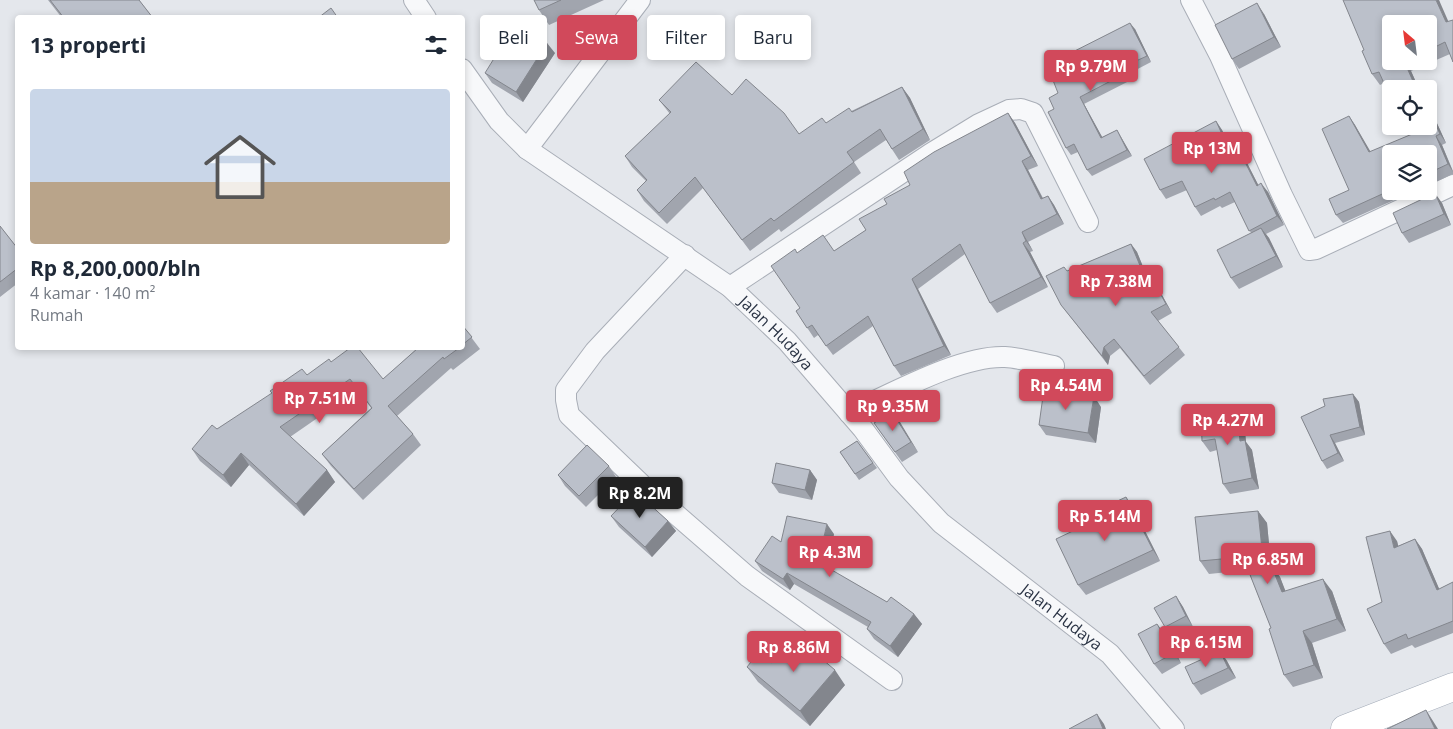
<!DOCTYPE html>
<html lang="id">
<head>
<meta charset="utf-8">
<style>
  :root { --surface:#fff; --page:#f2f2f3; --text:#1f2937; --muted:#747a83; --accent:#d1495b }
  body { margin:0; font-family:"Open Sans",sans-serif; background:var(--page); color:var(--text); height:100vh; display:flex; flex-direction:column; font-size:19px; white-space:nowrap }
  * { box-sizing:border-box; margin:0 }
  p { font-size:16px; color:var(--muted) }
  .icon { flex:none; width:28px; height:28px; fill:none; stroke:currentColor; stroke-width:2; stroke-linecap:round; stroke-linejoin:round }
  .map { position:relative; flex:1; overflow:hidden }
  .panel { position:absolute; left:15px; top:15px; width:450px; height:335px; display:flex; flex-direction:column; background:var(--surface); border-radius:5px; box-shadow:0 2px 8px #0003 }
  .panel>* { flex:none }
  .guide { position:absolute; left:480px; top:15px; width:475px; height:45px; display:flex; gap:10px }
  .needle { width:32px; rotate:332deg }
  .controls { position:absolute; left:1382px; top:15px; display:grid; gap:10px }
  .controls a { display:grid; place-items:center; width:55px; height:55px; border-radius:5px; background:var(--surface); box-shadow:0 2px 8px #0003; font-size:25px }
  .price { position:absolute; translate:-50% -42px; padding:0 11px; border-radius:5px; background:var(--accent); color:#fff; font-size:16px; line-height:32px; filter:drop-shadow(0 1px 2px #0008) }
  .price::after { content:''; position:absolute; left:50%; top:30px; width:15px; height:11px; margin-left:-8px; background:inherit; clip-path:polygon(0 0,100% 0,50% 100%) }
  .price.active { background:#222; color:#fff }
  ul { padding:0; list-style:none }
  li { display:grid; align-content:center; gap:10px; height:265px; padding:0 15px }
  li span { display:grid; place-items:center; height:155px; border-radius:5px; color:#555 }
  li>.icon { margin-inline-start:auto }
  span .icon { width:90px; height:90px; fill:#fffc; stroke-width:1 }
  li b { font-size:21px }
  h2 { display:flex; justify-content:space-between; align-items:center; height:60px; padding:0 15px; font-size:21px }
  .chip { padding:0 18px; border-radius:5px; background:var(--surface); box-shadow:0 2px 8px #0003; font-size:18px; line-height:45px }
  .chip.active { background:var(--accent); color:#fff }
  .map>svg:first-child { display:block }
  .lines { fill:none; stroke-linecap:round; stroke-linejoin:round }
  .minor-casing { stroke:#a9aeb7; stroke-width:22 }
  .primary-casing { stroke:#a3abb8; stroke-width:29 }
  .minor { stroke:#f7f8fa; stroke-width:20 }
  .primary { stroke:#fff; stroke-width:28 }
  .wall { fill:#a1a5ae; fill-rule:evenodd }
  .shaded-wall { fill:#83868d }
  .building { fill:#bbc0ca; stroke:#83868d }
  .labels { text-anchor:middle; dominant-baseline:central; stroke-width:4; stroke-linejoin:round; paint-order:stroke }
  .street-label { font-size:16px; fill:#2b3445; stroke:#f4f6f9 }
</style>
</head>
<body>
<div class="map">
<svg width="1453" height="729" viewBox="0 0 1453 729">
  <rect width="100%" height="100%" fill="#e4e7ec"/>
  <g class="lines">
    <g class="minor-casing">
      <g id="minor">
        <path d="M 414,0 L 426,18"/>
        <path d="M 1191,0 L 1220,56 L 1282,195 L 1309,250 L 1316,249 L 1453,185"/>
        <path id="s1" d="M 462,69 L 499,121 L 527,149 L 730,287 L 787,341 L 863,429 L 899,478 L 941,523 L 1110,654 L 1174,729"/>
        <path d="M 527,149 L 640,0"/>
        <path d="M 685,255 L 595,351 L 566,390 L 566,400 L 569,415 L 641,484 L 747,576 L 892,680"/>
        <path d="M 730,287 L 930,154 L 979,124 L 1009,110 L 1021,109 L 1033,113 L 1088,222"/>
        <path d="M 849,413 C 890,395 960,355 1005,357 C 1021,358 1038,363 1054,366"/>
      </g>
    </g>
    <g class="primary-casing">
      <path id="primary" d="M 1345,729 L 1453,687"/>
    </g>
    <use href="#minor" class="minor"/>
    <use href="#primary" class="primary"/>
  </g>
  <path class="wall" d="M 48,0 L 139,0 L 153,18 L 62,18 Z
    M 534,0 L 604,0 L 549,25 L 539,10 Z
    M 1439,0 L 1450,54 L 1411,71 L 1419,89 L 1391,89 L 1384,83 L 1380,85 L 1372,74 L 1364,50 ZM 1429,24 L 1429,61 L 1391,61 Z
    M 1264,14 L 1281,47 L 1239,69 L 1232,59 Z
    M 1135,29 L 1151,62 L 1132,72 L 1135,78 L 1084,104 L 1102,137 L 1117,130 L 1121,137 L 1132,156 L 1092,176 L 1087,170 L 1078,152 L 1071,155 L 1066,148 L 1054,109 L 1058,93 Z
    M 555,53 L 523,102 L 492,83 L 485,73 Z
    M 902,87 L 910,98 L 930,140 L 899,160 L 886,140 L 854,162 L 861,173 L 781,232 L 779,229 L 750,251 L 703,188 L 667,224 L 644,201 L 637,190 L 646,181 L 632,167 L 625,156 L 670,114 L 659,100 L 732,95 L 799,134 L 826,123 Z
    M 1008,113 L 1015,123 L 1038,166 L 1028,170 L 1043,198 L 1048,196 L 1054,205 L 1064,224 L 1028,242 L 1033,251 L 1030,252 L 1048,287 L 997,313 L 990,303 L 965,254 L 918,289 L 951,355 L 901,376 L 894,366 L 873,326 L 833,355 L 818,335 L 814,338 L 796,311 L 800,308 L 797,253 L 834,251 L 866,230 L 887,204 L 910,185 Z
    M 1349,116 L 1355,125 L 1370,152 L 1417,132 L 1435,119 L 1446,143 L 1442,145 L 1453,171 L 1453,174 L 1429,185 L 1429,154 L 1391,154 L 1391,191 L 1414,191 L 1343,223 L 1336,215 L 1349,190 Z
    M 1216,121 L 1222,130 L 1234,155 L 1246,161 L 1258,185 L 1268,192 L 1284,225 L 1266,234 L 1269,238 L 1283,267 L 1239,289 L 1231,278 L 1251,233 L 1235,202 L 1222,208 L 1220,206 L 1201,216 L 1195,207 L 1187,190 L 1166,199 L 1160,190 Z
    M 1442,203 L 1451,225 L 1409,243 L 1402,233 Z
    M 0,226 L 18,249 L 18,283 L 0,297 Z
    M 1131,244 L 1137,252 L 1148,279 L 1151,277 L 1157,286 L 1172,313 L 1158,321 L 1185,355 L 1150,385 L 1120,348 L 1110,356 L 1108,365 L 1061,305 L 1067,271 Z
    M 462,325 L 480,349 L 453,370 L 451,368 L 397,416 L 413,434 L 421,445 L 363,500 L 331,466 L 322,454 L 371,408 L 358,390 L 290,437 L 327,470 L 335,482 L 304,516 L 249,465 L 231,487 L 200,461 L 192,449 L 217,429 L 307,375 L 331,362 L 383,379 L 418,348 L 462,348 Z
    M 1353,394 L 1359,402 L 1365,435 L 1335,443 L 1344,461 L 1327,469 L 1322,461 L 1301,417 Z
    M 1101,407 L 1096,443 L 1046,435 L 1039,425 Z
    M 892,412 L 918,452 L 902,462 L 874,423 Z
    M 1244,422 L 1246,442 L 1252,450 L 1259,489 L 1230,494 L 1223,484 L 1217,450 L 1210,452 L 1202,441 Z
    M 857,441 L 877,468 L 859,480 L 840,452 Z
    M 609,466 L 616,477 L 586,507 L 565,486 L 558,475 Z
    M 810,470 L 817,480 L 812,500 L 779,493 L 772,483 Z
    M 1133,507 L 1160,561 L 1086,595 L 1078,585 L 1098,519 Z
    M 1258,511 L 1267,523 L 1271,565 L 1280,577 L 1285,591 L 1332,591 L 1346,631 L 1312,643 L 1323,678 L 1293,687 L 1284,675 L 1271,628 L 1248,570 L 1209,574 L 1200,561 Z
    M 611,516 L 668,521 L 676,531 L 652,557 L 619,527 Z
    M 834,534 L 826,567 L 887,602 L 914,614 L 922,624 L 898,657 L 874,639 L 867,629 L 868,627 L 794,584 L 790,590 L 762,571 L 755,561 Z
    M 1415,539 L 1422,549 L 1439,589 L 1453,582 L 1453,633 L 1415,648 L 1412,645 L 1391,654 L 1384,644 L 1382,602 L 1397,541 L 1398,546 Z
    M 1176,596 L 1183,607 L 1193,627 L 1172,638 L 1165,627 Z
    M 1165,634 L 1181,663 L 1162,674 L 1154,664 Z
    M 1220,651 L 1227,661 L 1236,678 L 1201,695 L 1193,684 Z
    M 772,663 L 845,685 L 810,726 L 758,682 L 747,667 Z"/>
  <path class="shaded-wall" d="M 1436,0 L 1439,0 L 1453,32 L 1446,22 Z
    M 1257,3 L 1264,14 L 1281,47 L 1274,37 Z
    M 1130,23 L 1135,29 L 1151,62 L 1147,56 Z
    M 547,43 L 555,53 L 523,102 L 516,92 Z
    M 1404,61 L 1411,71 L 1419,89 L 1416,88 Z
    M 902,87 L 910,98 L 930,140 L 923,129 Z
    M 1080,97 L 1084,104 L 1106,144 L 1101,138 Z
    M 1429,110 L 1435,119 L 1446,143 L 1440,134 Z
    M 1008,113 L 1015,123 L 1038,166 L 1031,156 Z
    M 1349,116 L 1355,125 L 1376,161 L 1369,152 Z
    M 1216,121 L 1222,130 L 1239,164 L 1232,156 Z
    M 1117,130 L 1121,137 L 1132,156 L 1127,150 Z
    M 1436,136 L 1442,145 L 1453,172 L 1448,164 Z
    M 1240,152 L 1246,161 L 1263,194 L 1257,186 Z
    M 1022,161 L 1028,170 L 1048,209 L 1041,199 Z
    M 1261,183 L 1268,192 L 1284,225 L 1277,216 Z
    M 1435,193 L 1442,203 L 1451,225 L 1444,214 Z
    M 1048,196 L 1054,205 L 1064,224 L 1057,214 Z
    M 1261,228 L 1269,238 L 1283,267 L 1276,256 Z
    M 1022,232 L 1028,242 L 1033,251 L 1026,241 Z
    M 1023,243 L 1030,252 L 1048,287 L 1041,277 Z
    M 1131,244 L 1137,252 L 1152,289 L 1146,280 Z
    M 1151,277 L 1157,286 L 1172,313 L 1166,304 Z
    M 912,279 L 918,289 L 951,355 L 944,346 Z
    M 1104,347 L 1110,356 L 1108,365 L 1102,356 Z
    M 1353,394 L 1359,402 L 1365,435 L 1360,427 Z
    M 1094,396 L 1101,407 L 1096,443 L 1088,433 Z
    M 892,412 L 900,422 L 918,452 L 911,442 Z
    M 1237,412 L 1244,422 L 1246,442 L 1252,450 L 1259,489 L 1252,478 L 1240,441 Z
    M 1330,435 L 1335,443 L 1344,461 L 1338,453 Z
    M 241,453 L 249,465 L 231,487 L 223,475 Z
    M 327,470 L 335,482 L 304,516 L 296,504 Z
    M 810,470 L 817,480 L 812,500 L 805,490 Z
    M 1126,497 L 1133,507 L 1160,561 L 1153,550 Z
    M 1258,511 L 1267,523 L 1271,565 L 1280,577 L 1291,605 L 1264,568 Z
    M 668,521 L 676,531 L 652,557 L 645,547 Z
    M 827,524 L 834,534 L 825,573 L 818,562 Z
    M 1390,531 L 1397,541 L 1401,557 L 1394,548 Z
    M 1415,539 L 1422,549 L 1444,600 L 1437,590 Z
    M 787,573 L 794,584 L 790,590 L 783,579 Z
    M 1323,579 L 1332,591 L 1346,631 L 1337,619 Z
    M 1176,596 L 1183,607 L 1193,627 L 1186,616 Z
    M 914,614 L 922,624 L 898,657 L 890,646 Z
    M 1157,624 L 1165,634 L 1181,663 L 1174,653 Z
    M 1303,631 L 1312,643 L 1323,678 L 1314,665 Z
    M 1220,651 L 1227,661 L 1236,678 L 1228,668 Z
    M 835,670 L 845,685 L 810,726 L 800,711 Z
    M 1426,710 L 1433,721 L 1438,729 L 1435,729 Z
    M 1097,714 L 1104,724 L 1106,729 L 1103,729 Z"/>
  <path class="building" d="M 50,0 L 139,0 L 153,18 L 64,18 Z
    M 534,0 L 561,0 L 539,10 Z
    M 1343,0 L 1436,0 L 1446,22 L 1453,20 L 1453,62 L 1445,42 L 1429,50 L 1429,24 L 1391,24 L 1391,61 L 1404,61 L 1416,88 L 1391,89 L 1391,99 L 1379,72 L 1372,74 L 1362,51 L 1364,50 Z
    M 1257,3 L 1274,37 L 1232,59 L 1215,25 Z
    M 331,8 L 338,18 L 318,18 Z
    M 516,23 L 547,43 L 516,92 L 485,73 Z
    M 1130,23 L 1147,56 L 1127,65 L 1130,71 L 1080,97 L 1101,138 L 1117,130 L 1127,150 L 1087,170 L 1074,144 L 1066,148 L 1048,112 L 1054,109 L 1049,98 L 1058,93 L 1047,65 Z
    M 696,62 L 732,95 L 746,79 L 784,113 L 799,134 L 822,118 L 826,123 L 849,108 L 852,112 L 902,87 L 923,129 L 892,149 L 880,129 L 847,152 L 854,162 L 774,221 L 771,218 L 742,240 L 695,177 L 659,213 L 637,190 L 647,180 L 625,156 L 671,112 L 659,100 Z
    M 1429,110 L 1440,134 L 1436,136 L 1448,164 L 1429,173 L 1429,154 L 1391,154 L 1391,190 L 1336,215 L 1329,199 L 1349,190 L 1322,129 L 1349,116 L 1369,152 L 1417,132 L 1414,126 L 1429,126 Z
    M 1008,113 L 1031,156 L 1022,161 L 1041,199 L 1048,196 L 1057,214 L 1022,232 L 1026,241 L 1023,243 L 1041,277 L 990,303 L 960,244 L 912,279 L 944,346 L 894,366 L 868,316 L 826,346 L 812,325 L 807,328 L 796,311 L 800,308 L 771,266 L 795,249 L 797,253 L 823,235 L 834,251 L 866,230 L 859,219 L 887,204 L 884,199 L 910,185 L 904,172 L 934,152 Z
    M 1216,121 L 1232,156 L 1240,152 L 1257,186 L 1261,183 L 1277,216 L 1249,231 L 1230,192 L 1215,200 L 1214,198 L 1195,207 L 1182,181 L 1160,190 L 1144,159 Z
    M 1435,193 L 1444,214 L 1402,233 L 1393,213 Z
    M 0,226 L 18,249 L 18,268 L 0,282 Z
    M 1261,228 L 1276,256 L 1231,278 L 1217,250 Z
    M 1131,244 L 1146,280 L 1151,277 L 1166,304 L 1151,312 L 1179,347 L 1144,376 L 1114,339 L 1104,347 L 1102,356 L 1061,305 L 1046,276 L 1064,267 L 1067,271 Z
    M 462,325 L 472,337 L 462,345 Z
    M 350,348 L 358,348 L 383,379 L 418,348 L 459,348 L 444,359 L 443,357 L 388,406 L 413,434 L 354,489 L 322,454 L 372,408 L 350,379 L 280,427 L 327,470 L 296,504 L 241,453 L 223,475 L 192,449 L 212,425 L 217,429 L 272,393 L 270,391 L 302,369 L 307,375 L 329,359 L 331,362 Z
    M 1044,389 L 1094,396 L 1088,433 L 1039,425 Z
    M 1353,394 L 1360,427 L 1330,435 L 1338,453 L 1322,461 L 1301,417 L 1325,406 L 1323,399 Z
    M 892,412 L 911,442 L 895,452 L 874,423 Z
    M 1237,412 L 1240,441 L 1245,440 L 1252,478 L 1223,484 L 1215,439 L 1202,441 L 1201,416 Z
    M 857,441 L 873,463 L 855,474 L 840,452 Z
    M 587,445 L 609,466 L 579,496 L 558,475 Z
    M 776,463 L 810,470 L 805,490 L 772,483 Z
    M 635,491 L 668,521 L 645,547 L 611,516 Z
    M 1126,497 L 1153,550 L 1078,585 L 1056,539 L 1098,519 L 1094,512 Z
    M 1258,511 L 1264,568 L 1271,565 L 1282,592 L 1323,579 L 1337,619 L 1303,631 L 1314,665 L 1284,675 L 1269,629 L 1271,628 L 1243,557 L 1200,561 L 1195,517 Z
    M 787,516 L 827,524 L 818,562 L 887,602 L 891,597 L 914,614 L 890,646 L 867,629 L 871,622 L 787,573 L 783,579 L 755,561 L 772,536 L 781,542 Z
    M 1390,531 L 1394,548 L 1415,539 L 1437,590 L 1453,582 L 1453,621 L 1408,639 L 1406,634 L 1384,644 L 1367,609 L 1382,602 L 1366,537 Z
    M 1176,596 L 1186,616 L 1165,627 L 1154,608 Z
    M 1157,624 L 1174,653 L 1154,664 L 1138,634 Z
    M 796,637 L 835,670 L 800,711 L 747,667 L 759,652 L 772,663 Z
    M 1220,651 L 1228,668 L 1193,684 L 1185,667 Z
    M 1426,710 L 1435,729 L 1387,729 Z
    M 1097,714 L 1103,729 L 1069,729 Z"/>
  <g class="labels">
    <g class="street-label">
      <text stroke="none"><textPath href="#s1" startOffset="414">Jalan Hudaya</textPath></text>
      <text stroke="none"><textPath href="#s1" startOffset="819">Jalan Hudaya</textPath></text>
    </g>
  </g>
</svg>
<div class="controls">
<a><svg class="needle" viewBox="-14 -14 28 28"><path d="M0-13l5 13h-10z" fill="#e53935"/><path d="M0 13l5-13h-10z" fill="#747a83"/></svg></a>
<a><svg class="icon" aria-label="locate" viewBox="0 0 24 24"><circle cx="12" cy="12" r="6"/><path d="M12 2v4M12 18v4M2 12h4M18 12h4"/></svg></a>
<a><svg class="icon" aria-label="layers" viewBox="0 0 24 24"><path d="M12 4l9 5-9 5-9-5zM3 14l9 5 9-5"/></svg></a>
</div>
<b class="price" style="left:1091px;top:92px">Rp 9.79M</b>
<b class="price" style="left:1212px;top:174px">Rp 13M</b>
<b class="price" style="left:1116px;top:307px">Rp 7.38M</b>
<b class="price" style="left:1066px;top:411px">Rp 4.54M</b>
<b class="price" style="left:320px;top:424px">Rp 7.51M</b>
<b class="price" style="left:893px;top:432px">Rp 9.35M</b>
<b class="price" style="left:1228px;top:446px">Rp 4.27M</b>
<b class="price active" style="left:640px;top:519px">Rp 8.2M</b>
<b class="price" style="left:1105px;top:542px">Rp 5.14M</b>
<b class="price" style="left:830px;top:578px">Rp 4.3M</b>
<b class="price" style="left:1268px;top:585px">Rp 6.85M</b>
<b class="price" style="left:1206px;top:668px">Rp 6.15M</b>
<b class="price" style="left:794px;top:673px">Rp 8.86M</b>
<div class="guide">
<a class="chip">Beli</a>
<a class="chip active">Sewa</a>
<a class="chip">Filter</a>
<a class="chip">Baru</a>
</div>
<section class="panel">
<h2>13 properti<svg class="icon" aria-label="filters" viewBox="0 0 24 24"><path d="M4 7h16M4 17h16"/><circle cx="9" cy="7" r="2"/><circle cx="15" cy="17" r="2"/></svg></h2>
<ul>
<li><span style="background:linear-gradient(#c9d6e8 60%,#b9a48a 0)"><svg class="icon" aria-label="home" viewBox="0 0 24 24"><path d="M3 11l9-7 9 7M6 9v11h12V9"/></svg></span><div><b>Rp 8,200,000/bln</b><p>4 kamar · 140 m²</p><p>Rumah</p></div></li>
</ul>
</section>
</div>
</body>
</html>
